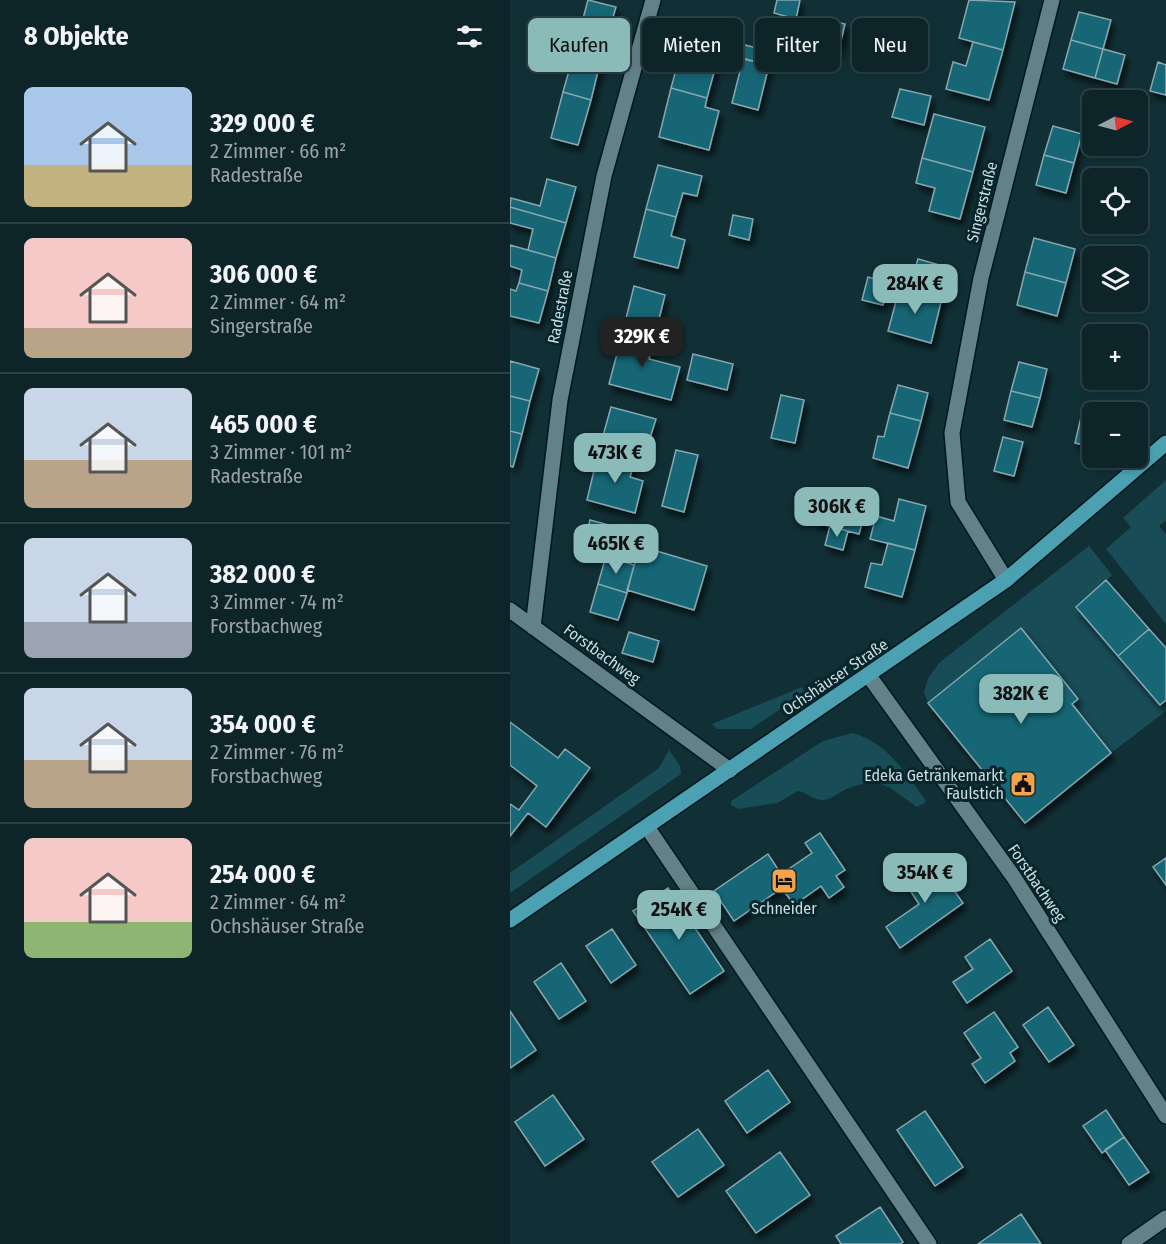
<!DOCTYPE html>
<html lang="de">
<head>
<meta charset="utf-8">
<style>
  :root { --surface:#0d2428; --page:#1b3034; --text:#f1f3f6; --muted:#9aa4a8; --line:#2d4145; --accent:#8bbbb9 }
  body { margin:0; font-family:"Fira Sans Condensed",sans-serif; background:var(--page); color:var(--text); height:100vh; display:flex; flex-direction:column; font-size:22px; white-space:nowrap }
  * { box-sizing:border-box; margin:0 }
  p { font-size:20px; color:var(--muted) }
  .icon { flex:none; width:33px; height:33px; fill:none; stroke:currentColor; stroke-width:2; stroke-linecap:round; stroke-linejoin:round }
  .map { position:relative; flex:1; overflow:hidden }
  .side { display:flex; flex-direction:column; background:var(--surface); width:510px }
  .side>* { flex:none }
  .guide { position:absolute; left:18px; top:18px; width:548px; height:54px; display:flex; gap:12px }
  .needle { width:39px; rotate:84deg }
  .controls { position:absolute; left:572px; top:90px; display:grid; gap:12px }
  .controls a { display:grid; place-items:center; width:66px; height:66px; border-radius:9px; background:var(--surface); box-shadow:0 3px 9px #0003,0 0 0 2px var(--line); font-size:30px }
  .price { position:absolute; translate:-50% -51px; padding:0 14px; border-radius:12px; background:var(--accent); color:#111; font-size:20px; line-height:39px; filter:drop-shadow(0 2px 3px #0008) }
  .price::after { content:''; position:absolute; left:50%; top:36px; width:18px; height:14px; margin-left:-9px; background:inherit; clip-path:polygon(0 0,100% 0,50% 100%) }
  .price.selected { background:#222; color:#fff }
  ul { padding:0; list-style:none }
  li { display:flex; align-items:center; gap:18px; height:150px; padding:0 24px }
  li+li { border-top:2px solid var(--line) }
  li span { display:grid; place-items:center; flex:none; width:168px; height:120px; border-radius:9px; color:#555 }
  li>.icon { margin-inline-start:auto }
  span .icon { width:72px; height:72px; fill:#fffc; stroke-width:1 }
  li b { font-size:26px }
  h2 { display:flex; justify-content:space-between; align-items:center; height:72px; padding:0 24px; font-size:26px }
  .chip { padding:0 21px; border-radius:9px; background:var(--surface); box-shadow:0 3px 9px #0003,0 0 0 2px var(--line); font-size:21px; line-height:54px }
  .chip.selected { background:var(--accent); color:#111 }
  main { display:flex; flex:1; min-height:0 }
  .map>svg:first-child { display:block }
  .green { fill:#184c57 }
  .building { fill:#136676; stroke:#86a7af; stroke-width:1.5; filter:url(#shadow) }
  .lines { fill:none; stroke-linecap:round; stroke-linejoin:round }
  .minor-casing { stroke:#00171d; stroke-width:18 }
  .major-casing { stroke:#00171d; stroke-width:18 }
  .minor { stroke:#628189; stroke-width:15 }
  .major { stroke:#4ba1b2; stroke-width:15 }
  .labels { text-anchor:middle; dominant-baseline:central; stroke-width:6; stroke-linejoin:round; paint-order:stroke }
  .street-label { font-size:16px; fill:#ccdde1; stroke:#06262c }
  .poi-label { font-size:16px; fill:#ccdde1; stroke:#06262c; text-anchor:end }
</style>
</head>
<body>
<main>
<section class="side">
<h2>8 Objekte<svg class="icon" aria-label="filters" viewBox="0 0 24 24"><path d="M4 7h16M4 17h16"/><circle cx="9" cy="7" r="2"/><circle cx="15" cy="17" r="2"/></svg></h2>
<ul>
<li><span style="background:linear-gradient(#a9c7e8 65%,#c2b280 0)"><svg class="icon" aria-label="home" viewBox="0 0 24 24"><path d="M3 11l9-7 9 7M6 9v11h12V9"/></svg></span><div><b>329 000 €</b><p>2 Zimmer · 66 m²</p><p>Radestraße</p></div></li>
<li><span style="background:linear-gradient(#f6c9c9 75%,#b9a48a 0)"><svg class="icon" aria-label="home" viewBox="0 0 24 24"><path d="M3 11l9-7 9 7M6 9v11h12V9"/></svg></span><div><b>306 000 €</b><p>2 Zimmer · 64 m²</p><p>Singerstraße</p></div></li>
<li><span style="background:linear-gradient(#c9d6e8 60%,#b9a48a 0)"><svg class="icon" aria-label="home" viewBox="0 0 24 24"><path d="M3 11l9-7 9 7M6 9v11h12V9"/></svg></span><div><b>465 000 €</b><p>3 Zimmer · 101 m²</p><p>Radestraße</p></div></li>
<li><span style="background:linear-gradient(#c9d6e8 70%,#9aa5b1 0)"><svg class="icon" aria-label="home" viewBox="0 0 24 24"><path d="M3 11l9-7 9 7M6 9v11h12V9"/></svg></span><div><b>382 000 €</b><p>3 Zimmer · 74 m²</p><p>Forstbachweg</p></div></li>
<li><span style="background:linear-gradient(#c9d6e8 60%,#b9a48a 0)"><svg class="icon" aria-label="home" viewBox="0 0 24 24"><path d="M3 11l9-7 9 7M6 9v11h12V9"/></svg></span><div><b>354 000 €</b><p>2 Zimmer · 76 m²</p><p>Forstbachweg</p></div></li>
<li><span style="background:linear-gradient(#f6c9c9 70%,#8fb573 0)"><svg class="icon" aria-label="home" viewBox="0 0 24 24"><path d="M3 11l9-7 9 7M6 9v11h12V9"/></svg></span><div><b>254 000 €</b><p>2 Zimmer · 64 m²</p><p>Ochshäuser Straße</p></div></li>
</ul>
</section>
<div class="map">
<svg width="656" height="1244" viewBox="0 0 656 1244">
  <defs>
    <filter id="shadow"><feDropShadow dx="3.5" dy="6" stdDeviation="3" flood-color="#0009"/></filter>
  </defs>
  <rect width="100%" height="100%" fill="#113036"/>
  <path class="green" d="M 656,480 L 656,520 L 649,526 L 656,534 L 656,624 L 596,549 L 621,527 L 613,518 Z
    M 579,546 L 602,575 L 566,607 L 650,704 L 656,700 L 656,711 L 601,753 L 562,704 L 568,699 L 511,628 L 418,703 L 414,693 L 418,678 L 430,662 Z
    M 292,687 L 295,692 L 241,729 L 207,729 L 202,724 Z
    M 343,733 C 377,743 394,771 414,798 L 416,802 L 407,807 C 381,789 373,775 339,788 C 331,791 322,799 314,800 C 303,801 297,792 288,791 L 267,803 L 228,809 L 221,805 L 221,801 L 313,741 Z
    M 159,750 L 170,766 L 171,774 L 0,893 L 0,873 L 149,768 Z"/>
  <path class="building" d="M 78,0 L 106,7 L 97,37 L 70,30 Z
    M 267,0 L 290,0 L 286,19 L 264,13 Z
    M 459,0 L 505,2 L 493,50 L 449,38 Z
    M 569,12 L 601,20 L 593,49 L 561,40 Z
    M 310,18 L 335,24 L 328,53 L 304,47 Z
    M 70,30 L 97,37 L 89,67 L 62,60 Z
    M 561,40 L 593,49 L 585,78 L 553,69 Z
    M 463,42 L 493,50 L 479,100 L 436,89 L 443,62 L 456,66 Z
    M 231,44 L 263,52 L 259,65 L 228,57 Z
    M 173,45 L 209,54 L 197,98 L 161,88 Z
    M 593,49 L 615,55 L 607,84 L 585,78 Z
    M 233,59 L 259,65 L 248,110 L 222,103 Z
    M 62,60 L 89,67 L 81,100 L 53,92 Z
    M 648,62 L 656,65 L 656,95 L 640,91 Z
    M 161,88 L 197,98 L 195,107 L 209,111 L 199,150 L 149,137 Z
    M 390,89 L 421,96 L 414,125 L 382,117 Z
    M 53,92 L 81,100 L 68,145 L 41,138 Z
    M 424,114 L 475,127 L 463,172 L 412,158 Z
    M 543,126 L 572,134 L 564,163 L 534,155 Z
    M 534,155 L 564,163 L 556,193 L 526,185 Z
    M 412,158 L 463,172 L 450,219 L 419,211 L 425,188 L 406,183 Z
    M 148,165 L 192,176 L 187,196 L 173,193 L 166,217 L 136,209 Z
    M 37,179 L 66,187 L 56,223 L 0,207 L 1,198 L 30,206 Z
    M 0,207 L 56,223 L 46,258 L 18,250 L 23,229 L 0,223 Z
    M 136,209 L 166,217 L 161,236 L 175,240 L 168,268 L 124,257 Z
    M 223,215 L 243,219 L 239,240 L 219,235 Z
    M 524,238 L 565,249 L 556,283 L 515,272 Z
    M 0,245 L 46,258 L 38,291 L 9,283 L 12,270 L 0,266 Z
    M 408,259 L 440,268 L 432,298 L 387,286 L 392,265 L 405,269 Z
    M 580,270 L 582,270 L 582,290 L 576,288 Z
    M 515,272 L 556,283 L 547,316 L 507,305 Z
    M 358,277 L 379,283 L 373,305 L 352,300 Z
    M 9,283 L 38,291 L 29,323 L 0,316 L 0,289 L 6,291 Z
    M 124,286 L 155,295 L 144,339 L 113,331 Z
    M 390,287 L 432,298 L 421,343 L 378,331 Z
    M 113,331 L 144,339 L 139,359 L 170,367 L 161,400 L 99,384 Z
    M 183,354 L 223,364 L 217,390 L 177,380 Z
    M 0,361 L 29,369 L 20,401 L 0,396 Z
    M 509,362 L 537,369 L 530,398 L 501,391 Z
    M 388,385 L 418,393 L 411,421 L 380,413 Z
    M 501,391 L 530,398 L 522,427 L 494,420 Z
    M 271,395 L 294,400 L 285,443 L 261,438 Z
    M 0,396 L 20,401 L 12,434 L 0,431 Z
    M 101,407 L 146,419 L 139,441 L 130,439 L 124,463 L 88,454 Z
    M 380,413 L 411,421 L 398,468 L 363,458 L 368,436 L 374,437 Z
    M 572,413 L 582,415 L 582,447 L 565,443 Z
    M 0,431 L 12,434 L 3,467 L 0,466 Z
    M 493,437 L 513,442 L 504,476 L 484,471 Z
    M 166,450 L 188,455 L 174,512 L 152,506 Z
    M 88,454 L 124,463 L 120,477 L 133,481 L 125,513 L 77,500 Z
    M 311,497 L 356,509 L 349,534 L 304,522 Z
    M 389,499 L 416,506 L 405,550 L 360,539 L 366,516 L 384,521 Z
    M 80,520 L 110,528 L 105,550 L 74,543 Z
    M 320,526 L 338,531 L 333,550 L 315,545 Z
    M 378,543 L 405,550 L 392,597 L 355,587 L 361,563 L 372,565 Z
    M 130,546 L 197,566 L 184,610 L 117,590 Z
    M 96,556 L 124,565 L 117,593 L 88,584 Z
    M 596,580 L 639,629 L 608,656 L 566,607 Z
    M 88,584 L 117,593 L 108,620 L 80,612 Z
    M 511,628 L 568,699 L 562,704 L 601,753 L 515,823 L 418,703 Z
    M 639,629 L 656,648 L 656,700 L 650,705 L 608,656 Z
    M 119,632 L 149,641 L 143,662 L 112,653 Z
    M 0,722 L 48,758 L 55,749 L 80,768 L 36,827 L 18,813 L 0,836 L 0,804 L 9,810 L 27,786 L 0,765 Z
    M 310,833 L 335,870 L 326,876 L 334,887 L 319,898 L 311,886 L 284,905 L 272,888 L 224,921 L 204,891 L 258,854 L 271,874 L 302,853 L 295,843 Z
    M 656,858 L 656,885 L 643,867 Z
    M 423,861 L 453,903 L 390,948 L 376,927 L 409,904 L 394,881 Z
    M 158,888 L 214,971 L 180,994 L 123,911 Z
    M 102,929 L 126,965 L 101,983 L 76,946 Z
    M 480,939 L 502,971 L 457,1003 L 443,982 L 463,969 L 455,957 Z
    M 51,963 L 76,1001 L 49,1019 L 24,982 Z
    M 538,1007 L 564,1045 L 539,1062 L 513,1025 Z
    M 0,1011 L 26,1050 L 0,1068 Z
    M 484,1012 L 508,1047 L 500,1053 L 505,1061 L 475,1083 L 462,1064 L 471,1058 L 454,1033 Z
    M 258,1070 L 280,1102 L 237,1133 L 215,1101 Z
    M 43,1095 L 74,1139 L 35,1166 L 5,1122 Z
    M 596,1110 L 614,1137 L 592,1153 L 573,1126 Z
    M 415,1111 L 453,1167 L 425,1186 L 387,1130 Z
    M 188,1129 L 214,1165 L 168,1197 L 142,1162 Z
    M 614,1137 L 639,1172 L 619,1185 L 595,1150 Z
    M 270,1152 L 300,1195 L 246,1233 L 216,1191 Z
    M 370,1207 L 393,1242 L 390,1244 L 331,1244 L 326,1236 Z
    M 511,1214 L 531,1244 L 468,1244 Z"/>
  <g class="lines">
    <g class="minor-casing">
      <path id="minor" d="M 496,580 L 448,502 L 442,433 L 471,278 L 542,0
        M 0,610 L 220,770
        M 23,627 L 50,400 L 94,176 L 143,0
        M 359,676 L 503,876 L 656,1116
        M 137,827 L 419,1244
        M 619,1244 L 656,1218"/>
    </g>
    <g class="major-casing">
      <path id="major" d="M 0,920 L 496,580 L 656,443"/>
    </g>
    <use href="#minor" class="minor"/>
    <use href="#major" class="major"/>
  </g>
  <defs>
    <g id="civic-square" transform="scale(1.35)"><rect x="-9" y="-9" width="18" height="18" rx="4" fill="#f6a248" stroke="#06262c"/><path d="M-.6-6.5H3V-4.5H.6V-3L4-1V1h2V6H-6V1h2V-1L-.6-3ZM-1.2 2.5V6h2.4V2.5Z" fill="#111"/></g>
    <g id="hotel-square" transform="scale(1.35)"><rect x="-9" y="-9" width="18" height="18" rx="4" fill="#f6a248" stroke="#06262c"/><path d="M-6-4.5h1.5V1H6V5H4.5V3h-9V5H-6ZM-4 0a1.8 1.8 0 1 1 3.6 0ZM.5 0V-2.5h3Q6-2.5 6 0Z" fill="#111"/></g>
  </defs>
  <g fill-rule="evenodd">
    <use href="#civic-square" x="513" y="784"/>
    <use href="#hotel-square" x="274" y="881"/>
  </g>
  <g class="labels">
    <g class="street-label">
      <text transform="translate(472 202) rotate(-76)">Singerstraße</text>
      <text transform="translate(50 307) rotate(-79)">Radestraße</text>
      <text transform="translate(92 654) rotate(36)">Forstbachweg</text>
      <text transform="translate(325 677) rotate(-34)">Ochshäuser Straße</text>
      <text transform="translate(527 883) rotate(56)">Forstbachweg</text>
    </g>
    <g class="poi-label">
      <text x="494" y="775">Edeka Getränkemarkt<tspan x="494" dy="18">Faulstich</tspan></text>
      <text x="274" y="908" text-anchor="middle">Schneider</text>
    </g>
  </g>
</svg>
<div class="controls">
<a><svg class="needle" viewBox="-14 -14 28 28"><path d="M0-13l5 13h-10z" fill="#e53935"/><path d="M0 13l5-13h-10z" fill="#9aa4a8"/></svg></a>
<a><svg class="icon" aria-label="locate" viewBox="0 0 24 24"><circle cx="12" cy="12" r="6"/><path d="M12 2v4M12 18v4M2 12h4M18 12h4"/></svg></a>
<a><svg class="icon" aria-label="layers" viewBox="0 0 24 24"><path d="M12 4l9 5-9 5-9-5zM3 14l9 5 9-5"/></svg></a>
<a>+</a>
<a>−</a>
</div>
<b class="price" style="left:405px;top:315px">284K €</b>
<b class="price selected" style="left:132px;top:368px">329K €</b>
<b class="price" style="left:105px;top:484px">473K €</b>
<b class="price" style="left:327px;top:538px">306K €</b>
<b class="price" style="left:106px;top:575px">465K €</b>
<b class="price" style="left:511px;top:725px">382K €</b>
<b class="price" style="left:415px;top:904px">354K €</b>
<b class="price" style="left:169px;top:941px">254K €</b>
<div class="guide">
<a class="chip selected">Kaufen</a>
<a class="chip">Mieten</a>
<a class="chip">Filter</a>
<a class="chip">Neu</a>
</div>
</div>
</main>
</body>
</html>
